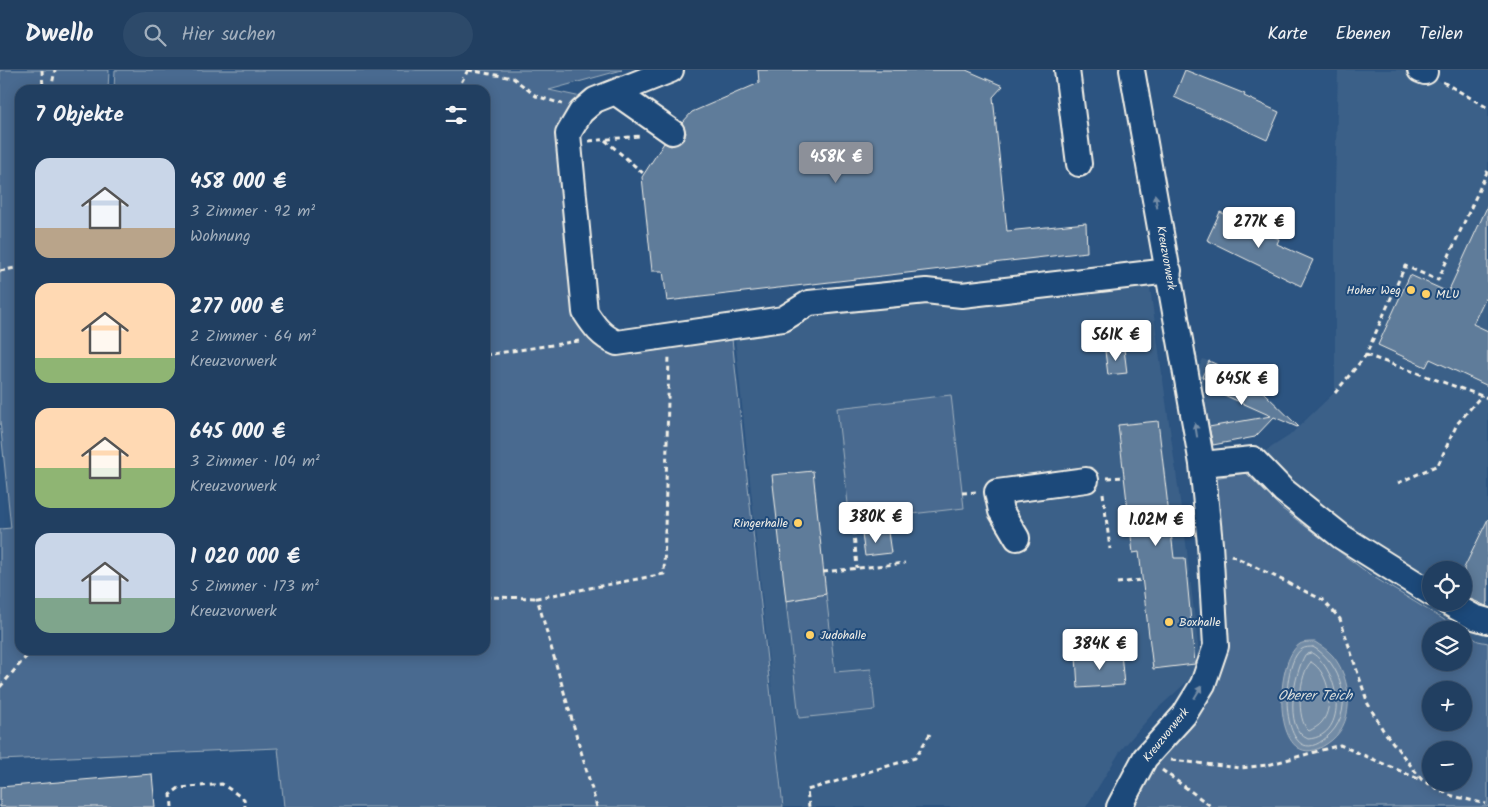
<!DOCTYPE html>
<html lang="de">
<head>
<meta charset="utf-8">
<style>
  :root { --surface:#213f61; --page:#2d4a6a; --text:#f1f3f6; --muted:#a2afbd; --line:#3e5876; --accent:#8c9099 }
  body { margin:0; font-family:Kalam,sans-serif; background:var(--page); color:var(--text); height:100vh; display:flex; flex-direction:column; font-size:19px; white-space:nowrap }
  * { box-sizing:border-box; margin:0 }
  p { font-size:16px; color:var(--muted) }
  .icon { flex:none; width:28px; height:28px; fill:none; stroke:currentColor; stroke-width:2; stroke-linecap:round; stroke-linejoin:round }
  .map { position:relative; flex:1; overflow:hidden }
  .panel { position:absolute; left:15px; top:15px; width:475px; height:570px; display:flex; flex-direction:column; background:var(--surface); border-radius:15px; box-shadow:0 2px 12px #0003,0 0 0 1px var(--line) }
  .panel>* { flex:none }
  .tools { position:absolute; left:1422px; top:491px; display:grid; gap:10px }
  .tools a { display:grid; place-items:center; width:50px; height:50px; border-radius:50%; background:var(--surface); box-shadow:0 2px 12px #0003,0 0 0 1px var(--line); font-size:25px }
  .price { position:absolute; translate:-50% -42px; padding:0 11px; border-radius:5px; background:#fff; color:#222; font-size:16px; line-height:32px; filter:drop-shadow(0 1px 2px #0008) }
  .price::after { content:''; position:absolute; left:50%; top:30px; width:15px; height:11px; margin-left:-8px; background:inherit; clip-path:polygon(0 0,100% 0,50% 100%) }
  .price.current { background:var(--accent); color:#fff }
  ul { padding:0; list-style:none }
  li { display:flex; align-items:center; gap:15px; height:125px; padding:0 20px }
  li span { display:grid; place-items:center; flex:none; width:140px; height:100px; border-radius:15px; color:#555 }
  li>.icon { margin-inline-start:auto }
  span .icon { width:60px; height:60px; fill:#fffc; stroke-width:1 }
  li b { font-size:21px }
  h2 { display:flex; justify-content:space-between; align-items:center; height:60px; padding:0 20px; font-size:21px }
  header { display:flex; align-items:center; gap:30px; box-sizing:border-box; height:70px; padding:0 25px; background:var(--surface); border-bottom:1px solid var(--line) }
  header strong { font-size:24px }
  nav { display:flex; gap:28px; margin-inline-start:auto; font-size:18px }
  .search { width:350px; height:45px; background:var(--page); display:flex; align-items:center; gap:12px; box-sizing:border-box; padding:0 18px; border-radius:28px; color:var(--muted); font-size:19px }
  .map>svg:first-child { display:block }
  .built { fill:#3b6088; fill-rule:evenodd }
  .green { fill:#496b90; stroke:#9eaebc; fill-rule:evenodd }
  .water { fill:#738ca6; stroke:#a7b4c0 }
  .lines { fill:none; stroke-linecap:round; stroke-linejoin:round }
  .shore { stroke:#c0c9ce; stroke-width:1 }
  .building { fill:#5e7b9a; stroke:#f4f1e8 }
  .minor-casing { stroke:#f4f1e8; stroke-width:28 }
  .path { stroke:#f4f1e8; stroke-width:3; stroke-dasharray:5 4; stroke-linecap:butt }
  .minor { stroke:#1f4a7a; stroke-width:24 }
  .oneway { fill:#748da6 }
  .poi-dot { fill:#ffd166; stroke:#1f4a7a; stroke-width:2 }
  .labels { text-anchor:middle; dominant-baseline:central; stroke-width:4; stroke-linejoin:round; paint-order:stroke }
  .street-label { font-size:12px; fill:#f4f1e8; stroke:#1f4a7a }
  .poi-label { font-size:12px; fill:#f4f1e8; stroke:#1f4a7a; text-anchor:start }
  .water-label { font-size:14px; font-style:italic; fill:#dadddb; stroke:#1f4a7a }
</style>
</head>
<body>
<header>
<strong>Dwello</strong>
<div class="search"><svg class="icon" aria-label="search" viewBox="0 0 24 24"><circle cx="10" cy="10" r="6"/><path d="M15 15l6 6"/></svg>Hier suchen</div>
<nav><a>Karte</a><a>Ebenen</a><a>Teilen</a></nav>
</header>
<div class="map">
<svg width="1488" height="737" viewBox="0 0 1488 737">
  <rect width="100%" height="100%" fill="#2c5481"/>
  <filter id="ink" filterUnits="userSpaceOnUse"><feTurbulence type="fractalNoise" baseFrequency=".02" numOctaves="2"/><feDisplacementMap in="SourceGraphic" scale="10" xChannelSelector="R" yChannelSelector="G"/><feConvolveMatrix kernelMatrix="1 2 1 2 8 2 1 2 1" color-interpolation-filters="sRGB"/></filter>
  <g filter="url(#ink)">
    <path class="built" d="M 1338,0 L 1420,0 L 1488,38 L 1488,573 L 1478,571 L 1372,506 L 1281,438 L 1246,403 L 1253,389 L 1289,366 L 1335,322 L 1335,117 ZM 1431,500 L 1464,500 L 1464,532 L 1431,532 Z
      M 1149,211 L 1186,473 L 1199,585 L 1190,609 L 1155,641 L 1121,680 L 1086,737 L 784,737 L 734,257 L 809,233 Z
      M 1203,289 L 1242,306 L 1240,309 L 1264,323 L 1282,340 L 1255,367 L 1212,375 L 1198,299 Z"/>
    <path class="green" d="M 0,0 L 109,0 L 108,20 L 20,20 L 20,580 L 485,580 L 485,20 L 114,20 L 115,0 L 622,0 L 549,20 L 595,30 L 568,64 L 585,242 L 617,273 L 731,260 L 783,737 L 284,737 L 278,678 L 0,690 L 0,459 L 11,458 L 0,351 Z
      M 951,325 L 964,438 L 850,451 L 837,338 Z
      M 1246,403 L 1281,438 L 1372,506 L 1461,560 L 1431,560 L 1431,592 L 1464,592 L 1464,562 L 1478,571 L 1488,573 L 1488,737 L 1125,737 L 1144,699 L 1210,620 L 1207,409 ZM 1333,587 L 1340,598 L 1348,623 L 1330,671 L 1315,680 ZM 1431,620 L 1464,620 L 1464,652 L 1431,652 ZM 1431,680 L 1464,680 L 1464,712 L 1431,712 Z
      M 826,524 L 835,602 L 871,599 L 875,640 L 799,648 L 786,531 Z"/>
    <path class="water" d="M 1315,572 C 1321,576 1328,580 1333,586 C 1351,608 1356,650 1332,670 C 1273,718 1271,592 1300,574 C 1303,572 1310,572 1315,572 Z"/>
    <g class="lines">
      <path class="shore" d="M 1313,577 C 1341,592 1355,638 1331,663 C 1281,715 1277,595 1302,579 C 1305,577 1310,577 1313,577 Z
        M 1312,583 C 1340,600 1350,666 1308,669 C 1282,659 1295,602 1305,585 Z
        M 1311,592 C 1329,602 1335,636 1322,652 C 1319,656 1313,659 1309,661 C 1295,650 1299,603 1311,592 Z"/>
    </g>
    <path class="building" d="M 758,0 L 966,0 L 1003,16 L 993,27 L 1007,161 L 1086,153 L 1087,182 L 667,231 L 663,201 L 652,201 L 642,107 L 664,73 L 671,76 L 683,70 L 686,63 L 682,53 L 692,42 L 759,13 Z
      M 1185,0 L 1245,24 L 1244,26 L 1279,42 L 1267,70 L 1174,27 Z
      M 1488,135 L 1488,222 L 1473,254 L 1488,261 L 1488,316 L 1430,289 L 1426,297 L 1378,275 L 1410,205 L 1448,222 Z
      M 1220,142 L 1279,169 L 1277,174 L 1313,190 L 1301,216 L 1207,170 Z
      M 1124,279 L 1127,303 L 1108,305 L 1105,281 Z
      M 1209,291 L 1242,306 L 1241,308 L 1263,322 L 1298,356 L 1297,357 L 1274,347 L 1255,367 L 1213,375 L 1209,357 L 1271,346 L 1222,324 L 1224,319 L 1202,307 Z
      M 1158,351 L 1174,488 L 1185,488 L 1195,594 L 1153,599 L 1139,482 L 1133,483 L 1118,355 Z
      M 813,401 L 826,524 L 786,531 L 772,405 Z
      M 1488,449 L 1488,532 L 1486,536 L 1464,526 L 1464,498 Z
      M 888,462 L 891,483 L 865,486 L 862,464 Z
      M 1121,583 L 1124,615 L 1078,618 L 1076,586 Z
      M 152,704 L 155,737 L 0,737 L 0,717 Z"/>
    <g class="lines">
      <g class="minor-casing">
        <path id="minor" d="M 671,0 L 595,30 L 581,42 L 568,64 L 585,242 C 594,256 601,266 617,273 L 783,249 L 809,233 L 926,221 L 962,225 L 1169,201
          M 1067,0 L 1079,94
          M 1420,0 L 1425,2
          M 615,22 L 672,62
          M 1202,394 L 1253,389 L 1283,420 L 1342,467 L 1431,523
          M 1017,468 L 1001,441 L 997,422 L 1086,410
          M 1447,532 L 1474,547 L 1488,551
          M 1119,737 L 1145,688 L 1184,645 L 1203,614 L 1216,576 L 1210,474 L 1202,394 L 1132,0"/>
      </g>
      <path class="path" d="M 42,0 L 43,20
        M 468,0 L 513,8 L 536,26 L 562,34
        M 1443,12 L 1488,38
        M 51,20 L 55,0
        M 457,20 L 468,0
        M 605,70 L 644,104
        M 589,71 L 640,66
        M 0,201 L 20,197
        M 485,285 L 579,271
        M 1366,285 L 1488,328
        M 1335,323 L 1366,285 L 1405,196 L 1438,210 L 1488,100
        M 1107,408 L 1124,407
        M 1398,413 L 1438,395 L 1457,354 L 1482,325
        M 962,423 L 977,422
        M 1103,423 L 1110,479
        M 853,451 L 857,498
        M 1231,485 L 1323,530 L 1340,549 L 1368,634 L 1383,660 L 1422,710 L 1449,725 L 1486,734
        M 823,502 L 905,493
        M 1117,513 L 1142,510
        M 485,527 L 537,528
        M 0,617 L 32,580
        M 1171,690 L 1240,698 L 1268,695 L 1340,675 L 1421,710
        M 1162,700 L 1212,737
        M 172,737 L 171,724 L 179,718 L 222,714 L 244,729 L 245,737
        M 597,737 L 537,528 L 664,504 L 669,285
        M 809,737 L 807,720 L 915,688 L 930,664"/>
      <use href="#minor" class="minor"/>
    </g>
    <defs><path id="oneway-solid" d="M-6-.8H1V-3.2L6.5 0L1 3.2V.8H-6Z" transform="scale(1.25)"/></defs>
    <g class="oneway">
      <use href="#oneway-solid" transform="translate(1156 131) rotate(-100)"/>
      <use href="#oneway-solid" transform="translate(1196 360) rotate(-99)"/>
      <use href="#oneway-solid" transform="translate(1198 622) rotate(-59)"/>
    </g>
  </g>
  <g class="poi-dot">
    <circle cx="1411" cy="220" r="5"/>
    <circle cx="1426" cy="224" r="5"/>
    <circle cx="798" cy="453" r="5"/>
    <circle cx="1169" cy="552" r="5"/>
    <circle cx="810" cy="565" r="5"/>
  </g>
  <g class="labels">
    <g class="street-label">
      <text transform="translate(1166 188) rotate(80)">Kreuzvorwerk</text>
      <text transform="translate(1166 665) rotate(-51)">Kreuzvorwerk</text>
    </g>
    <g class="poi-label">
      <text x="1401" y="220" text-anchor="end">Hoher Weg</text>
      <text x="1436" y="224">MLU</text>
      <text x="788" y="453" text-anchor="end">Ringerhalle</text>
      <text x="1179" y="552">Boxhalle</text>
      <text x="820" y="565">Judohalle</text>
    </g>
    <g class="water-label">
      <text x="1315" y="626">Oberer Teich</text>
    </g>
  </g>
</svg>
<div class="tools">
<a><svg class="icon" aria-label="locate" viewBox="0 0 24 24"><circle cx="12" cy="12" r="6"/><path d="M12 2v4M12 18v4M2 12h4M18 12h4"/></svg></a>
<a><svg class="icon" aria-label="layers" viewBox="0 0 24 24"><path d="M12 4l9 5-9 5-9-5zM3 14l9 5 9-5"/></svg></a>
<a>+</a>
<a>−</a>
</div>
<b class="price current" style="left:836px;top:114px">458K €</b>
<b class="price" style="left:1259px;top:179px">277K €</b>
<b class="price" style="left:1116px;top:292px">561K €</b>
<b class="price" style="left:1242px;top:336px">645K €</b>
<b class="price" style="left:876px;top:474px">380K €</b>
<b class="price" style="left:1156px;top:477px">1.02M €</b>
<b class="price" style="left:1100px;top:601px">384K €</b>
<section class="panel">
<h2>7 Objekte<svg class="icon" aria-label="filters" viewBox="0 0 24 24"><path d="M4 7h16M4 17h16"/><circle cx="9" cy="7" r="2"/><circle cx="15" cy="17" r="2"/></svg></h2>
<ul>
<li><span style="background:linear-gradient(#c9d6e8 70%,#b9a48a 0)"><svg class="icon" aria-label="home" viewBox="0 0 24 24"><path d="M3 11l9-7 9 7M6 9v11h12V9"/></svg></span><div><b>458 000 €</b><p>3 Zimmer · 92 m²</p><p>Wohnung</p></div></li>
<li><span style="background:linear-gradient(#ffd9b3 75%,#8fb573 0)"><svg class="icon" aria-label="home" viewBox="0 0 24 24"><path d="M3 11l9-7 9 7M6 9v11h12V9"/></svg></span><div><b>277 000 €</b><p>2 Zimmer · 64 m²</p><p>Kreuzvorwerk</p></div></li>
<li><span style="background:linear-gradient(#ffd9b3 60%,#8fb573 0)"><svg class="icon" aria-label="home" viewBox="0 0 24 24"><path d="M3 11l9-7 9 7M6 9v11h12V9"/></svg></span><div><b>645 000 €</b><p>3 Zimmer · 104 m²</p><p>Kreuzvorwerk</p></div></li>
<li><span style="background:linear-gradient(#c9d6e8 65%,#7fa58c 0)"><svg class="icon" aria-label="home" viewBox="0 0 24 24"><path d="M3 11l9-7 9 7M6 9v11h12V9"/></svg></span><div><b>1 020 000 €</b><p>5 Zimmer · 173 m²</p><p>Kreuzvorwerk</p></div></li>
</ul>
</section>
</div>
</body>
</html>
